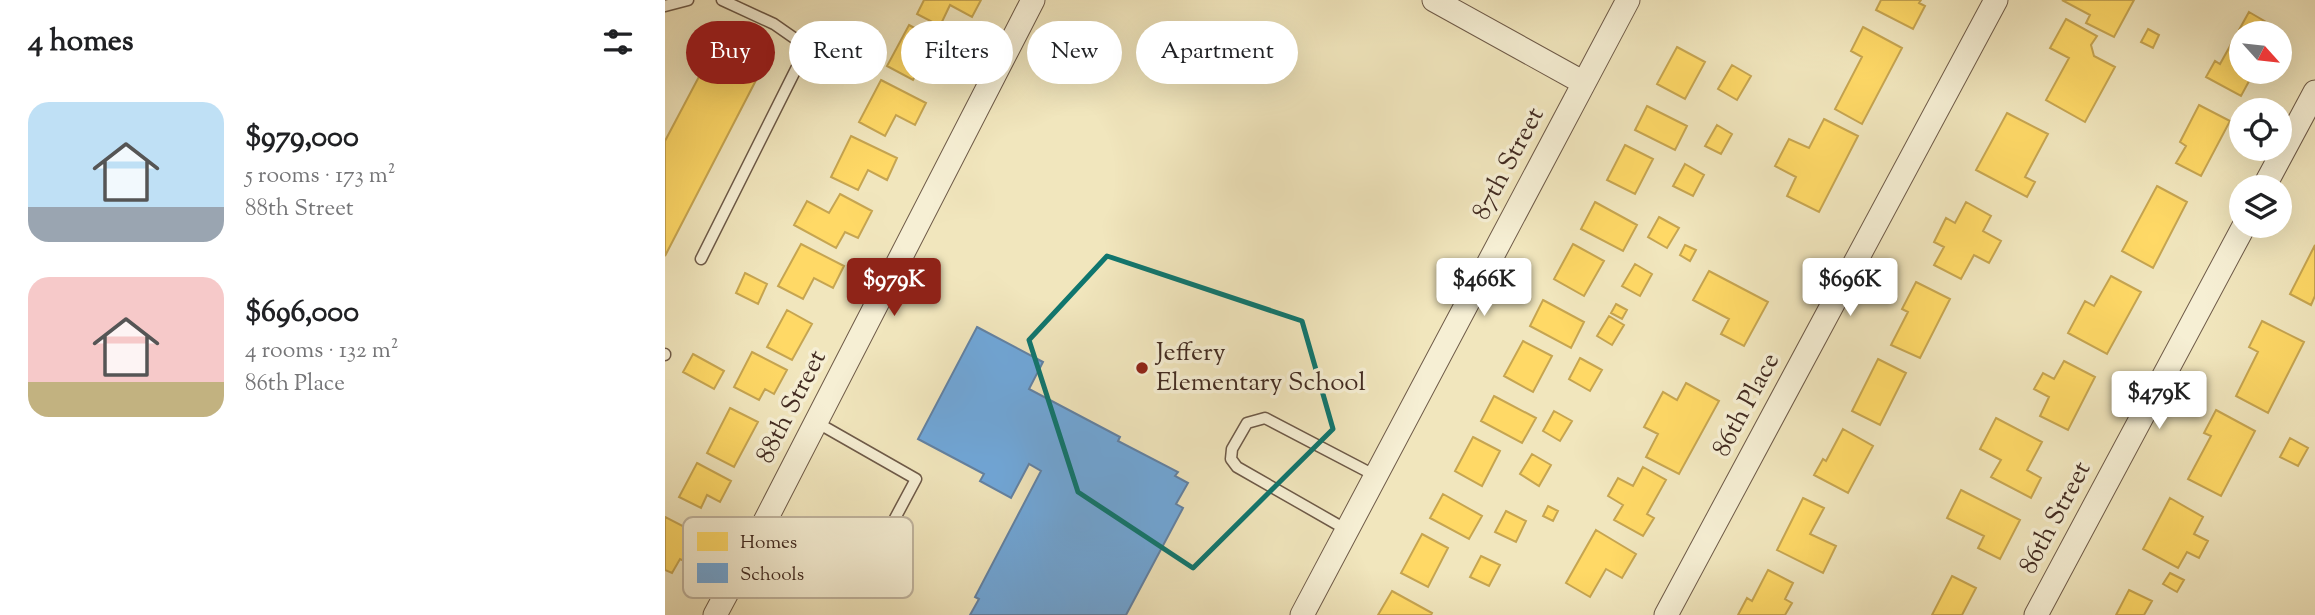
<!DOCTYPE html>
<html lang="en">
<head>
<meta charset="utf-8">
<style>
  :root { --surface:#fff; --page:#f2f2f2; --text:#202124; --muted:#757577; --accent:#8f2418 }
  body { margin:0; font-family:"Sorts Mill Goudy",serif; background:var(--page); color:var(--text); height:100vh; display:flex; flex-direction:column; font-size:26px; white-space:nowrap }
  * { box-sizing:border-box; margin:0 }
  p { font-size:23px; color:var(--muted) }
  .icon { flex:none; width:38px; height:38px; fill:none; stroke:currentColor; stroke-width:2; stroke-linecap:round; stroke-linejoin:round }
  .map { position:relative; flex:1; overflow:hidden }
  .drawer { display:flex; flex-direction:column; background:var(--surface); width:665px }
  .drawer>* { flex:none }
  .top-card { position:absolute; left:21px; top:21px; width:665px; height:63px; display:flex; gap:14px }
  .needle { width:46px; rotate:117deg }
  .tools { position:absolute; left:1564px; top:21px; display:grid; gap:14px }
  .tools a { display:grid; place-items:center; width:63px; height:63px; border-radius:50%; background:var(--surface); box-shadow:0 7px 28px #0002; font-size:35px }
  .price { position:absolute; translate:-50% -60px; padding:0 16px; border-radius:7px; background:#fff; color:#222; font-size:23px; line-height:46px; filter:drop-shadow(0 2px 4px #0008) }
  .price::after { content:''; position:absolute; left:50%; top:42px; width:21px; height:16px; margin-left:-10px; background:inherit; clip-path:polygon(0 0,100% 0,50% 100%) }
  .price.current { background:var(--accent); color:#fff }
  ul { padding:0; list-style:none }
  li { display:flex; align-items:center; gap:21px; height:175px; padding:0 28px }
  li span { display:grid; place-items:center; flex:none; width:196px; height:140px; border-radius:21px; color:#555 }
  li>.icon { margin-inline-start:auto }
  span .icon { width:84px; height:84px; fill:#fffc; stroke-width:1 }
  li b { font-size:30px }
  h2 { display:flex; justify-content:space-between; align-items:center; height:84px; padding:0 28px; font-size:30px }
  .tag { padding:0 24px; border-radius:32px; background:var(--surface); box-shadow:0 7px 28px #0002; font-size:24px; line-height:63px }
  .tag.current { background:var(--accent); color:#fff }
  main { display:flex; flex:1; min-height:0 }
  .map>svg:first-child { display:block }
  .homes { fill:#ffd966; stroke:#c6a551; stroke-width:2 }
  .schools { fill:#6fa8dc; stroke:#6282a4; stroke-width:2 }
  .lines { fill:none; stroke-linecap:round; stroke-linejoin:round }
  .service-casing { stroke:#6e5a48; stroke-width:13 }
  .minor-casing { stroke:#6e5a48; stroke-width:25 }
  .service { stroke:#f6efd4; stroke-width:10 }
  .minor { stroke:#f6efd4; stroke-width:23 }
  .marked { fill:none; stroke:#0f766e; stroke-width:5; stroke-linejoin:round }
  .poi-dot { fill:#8f2418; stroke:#f6efd4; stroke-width:2.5 }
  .labels { text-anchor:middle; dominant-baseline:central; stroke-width:7; stroke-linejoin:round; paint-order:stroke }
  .street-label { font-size:26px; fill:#422b21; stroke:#f6efd4 }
  .poi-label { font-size:26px; fill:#422b21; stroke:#f6efd4; text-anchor:start }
  .key { fill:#f6efd4; stroke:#c0b49e; stroke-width:2 }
  .key-label { font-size:19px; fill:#422b21 }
</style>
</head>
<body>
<main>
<section class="drawer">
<h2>4 homes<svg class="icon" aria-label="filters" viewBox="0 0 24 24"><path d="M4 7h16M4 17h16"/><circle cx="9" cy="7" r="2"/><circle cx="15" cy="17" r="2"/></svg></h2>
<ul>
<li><span style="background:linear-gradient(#bfe0f5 75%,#9aa5b1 0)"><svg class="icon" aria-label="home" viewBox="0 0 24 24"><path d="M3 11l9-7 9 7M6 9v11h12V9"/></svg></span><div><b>$979,000</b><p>5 rooms · 173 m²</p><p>88th Street</p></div></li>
<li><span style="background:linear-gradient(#f6c9c9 75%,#c2b280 0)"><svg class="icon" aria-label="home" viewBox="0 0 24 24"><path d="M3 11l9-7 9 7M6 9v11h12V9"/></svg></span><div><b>$696,000</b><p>4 rooms · 132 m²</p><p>86th Place</p></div></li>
</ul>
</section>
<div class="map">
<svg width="1650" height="615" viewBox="0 0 1650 615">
  <rect width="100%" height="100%" fill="#f1e6bd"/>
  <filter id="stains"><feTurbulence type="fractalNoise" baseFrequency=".00286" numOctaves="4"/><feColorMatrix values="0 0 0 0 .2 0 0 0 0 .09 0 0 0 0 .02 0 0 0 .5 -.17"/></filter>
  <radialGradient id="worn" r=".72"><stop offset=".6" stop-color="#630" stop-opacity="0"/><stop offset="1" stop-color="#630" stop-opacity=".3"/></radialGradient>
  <path class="homes" d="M 259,0 L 316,0 L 307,17 L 285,5 L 275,26 L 252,14 Z
    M 1216,0 L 1256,0 L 1254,3 L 1260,6 L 1248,29 L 1211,10 Z
    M 1397,0 L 1469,0 L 1449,37 L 1421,23 L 1425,15 Z
    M 1584,12 L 1613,29 L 1611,33 L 1577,33 L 1577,72 L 1589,72 L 1576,96 L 1541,77 L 1550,61 L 1555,64 Z
    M 1401,19 L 1432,36 L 1426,45 L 1429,56 L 1450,67 L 1420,122 L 1381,100 L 1404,58 L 1385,48 Z
    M 244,25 L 289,49 L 277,72 L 258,62 L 248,80 L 222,66 Z
    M 1198,27 L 1237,48 L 1197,124 L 1170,109 L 1197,57 L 1186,51 Z
    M 1483,29 L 1494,35 L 1488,48 L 1476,42 Z
    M 57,33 L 103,57 L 0,256 L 0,141 Z
    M 1012,47 L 1040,62 L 1020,99 L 992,84 Z
    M 1067,65 L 1086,76 L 1072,100 L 1053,89 Z
    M 216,80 L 261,103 L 250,125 L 231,115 L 220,136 L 194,122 Z
    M 1534,105 L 1565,121 L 1536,176 L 1511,163 L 1521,146 L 1515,142 Z
    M 982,106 L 1022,126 L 1010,150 L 970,130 Z
    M 1342,113 L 1383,134 L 1360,177 L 1370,182 L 1362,197 L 1311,170 Z
    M 1159,119 L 1193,136 L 1154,212 L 1122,196 L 1131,177 L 1110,166 L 1124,139 L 1144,148 Z
    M 1052,125 L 1067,134 L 1056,154 L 1040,146 Z
    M 186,136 L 232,158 L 222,180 L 203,170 L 193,190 L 166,177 Z
    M 960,145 L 988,159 L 970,194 L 942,180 Z
    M 1020,164 L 1039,175 L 1028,196 L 1008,186 Z
    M 1492,186 L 1522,202 L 1488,268 L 1457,251 Z
    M 175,194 L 207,211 L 193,238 L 180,232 L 171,248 L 129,225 L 142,201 L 164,213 Z
    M 930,202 L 972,225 L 958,251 L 916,229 Z
    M 1301,202 L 1326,216 L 1318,231 L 1336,241 L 1324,263 L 1309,255 L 1296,279 L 1269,265 L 1279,247 L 1269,242 L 1281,218 L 1290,223 Z
    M 994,217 L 1014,228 L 1002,248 L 983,237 Z
    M 136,244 L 179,266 L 168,288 L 149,278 L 138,299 L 113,286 Z
    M 908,244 L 939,261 L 919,296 L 889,279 Z
    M 1020,245 L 1031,250 L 1025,261 L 1015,255 Z
    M 1650,245 L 1650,296 L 1646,305 L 1625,294 Z
    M 970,264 L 987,274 L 975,296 L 957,286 Z
    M 1044,271 L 1103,302 L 1079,346 L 1056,334 L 1064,319 L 1028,300 Z
    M 80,273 L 102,284 L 93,304 L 71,293 Z
    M 1446,276 L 1476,292 L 1442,354 L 1403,333 L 1420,301 L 1429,306 Z
    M 1251,282 L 1285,299 L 1255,358 L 1226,345 L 1243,312 L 1237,309 Z
    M 878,300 L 919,322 L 906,348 L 865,326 Z
    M 951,304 L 962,310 L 957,319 L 946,313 Z
    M 122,310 L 147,324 L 127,360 L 102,347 Z
    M 944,316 L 959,325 L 947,345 L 932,336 Z
    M 1597,321 L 1639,342 L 1603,413 L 1571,396 L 1593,352 L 1584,347 Z
    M 858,341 L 887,356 L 868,392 L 839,376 Z
    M 87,352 L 122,370 L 109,394 L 100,389 L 94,400 L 69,387 Z
    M 28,354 L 59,371 L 49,389 L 18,372 Z
    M 915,358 L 937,370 L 925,391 L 904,379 Z
    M 1213,359 L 1241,373 L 1215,425 L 1187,411 Z
    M 1399,361 L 1430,377 L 1403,430 L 1375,416 L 1384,397 L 1369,389 L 1378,373 L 1389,379 Z
    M 1021,383 L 1054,401 L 1014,474 L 981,457 L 993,434 L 979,427 L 998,392 L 1012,400 Z
    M 829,396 L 871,418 L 857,443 L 816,421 Z
    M 65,408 L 93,422 L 69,467 L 42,453 Z
    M 1551,410 L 1590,431 L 1556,496 L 1523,479 L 1546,436 L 1539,433 Z
    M 889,411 L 907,421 L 895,441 L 878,431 Z
    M 1331,418 L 1377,442 L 1362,470 L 1376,478 L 1366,498 L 1326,477 L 1336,460 L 1315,449 Z
    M 1178,429 L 1208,446 L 1183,493 L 1149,475 L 1158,459 L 1161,461 Z
    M 808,437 L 835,451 L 817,486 L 790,471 Z
    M 1625,438 L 1643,448 L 1633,466 L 1615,457 Z
    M 867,454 L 886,465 L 874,486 L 855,474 Z
    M 32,463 L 66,481 L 55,502 L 42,495 L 36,508 L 14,497 Z
    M 978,467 L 1001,480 L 982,514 L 989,518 L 978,536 L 949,520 L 958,505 L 943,496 L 953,478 L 968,486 Z
    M 1296,490 L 1355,520 L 1335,559 L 1313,548 L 1319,536 L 1282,518 Z
    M 778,494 L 817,516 L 804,539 L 765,518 Z
    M 1138,498 L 1159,508 L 1145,534 L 1171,546 L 1158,573 L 1112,550 Z
    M 1505,498 L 1538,517 L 1529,534 L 1543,541 L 1534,558 L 1522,552 L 1513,568 L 1478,549 Z
    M 883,506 L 893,511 L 888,521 L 878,516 Z
    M 841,511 L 861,521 L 851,542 L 830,532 Z
    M 0,517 L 35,535 L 21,562 L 15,559 L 7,573 L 0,570 Z
    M 931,530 L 971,554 L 957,578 L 941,569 L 925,597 L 901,583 Z
    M 757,534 L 783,548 L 763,587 L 736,573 Z
    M 816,556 L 835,565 L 824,586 L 805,577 Z
    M 1103,570 L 1128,583 L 1120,599 L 1127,603 L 1120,615 L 1073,615 L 1082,598 L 1087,601 Z
    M 1505,573 L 1519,580 L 1512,592 L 1498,584 Z
    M 1287,576 L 1311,588 L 1297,615 L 1267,615 Z
    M 1464,590 L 1487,601 L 1479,615 L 1451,615 Z
    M 727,591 L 767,613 L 766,615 L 713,615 Z"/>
  <path class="schools" d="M 312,327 L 378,362 L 364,389 L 455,437 L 453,441 L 513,472 L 510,476 L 523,483 L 511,504 L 518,508 L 461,615 L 305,615 L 314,599 L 310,597 L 376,471 L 364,464 L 346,498 L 315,481 L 319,474 L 253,439 Z"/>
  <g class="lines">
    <g class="service-casing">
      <path id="service" d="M 0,6 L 23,0
        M 36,259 L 142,47 L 109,24 L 57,0
        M 0,354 L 0,355
        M 682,530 L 572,467 L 566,459 L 567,449 L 582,423 L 600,418 L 711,476
        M 94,533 L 196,582 L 251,479 L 151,422"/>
    </g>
    <g class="minor-casing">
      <path id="minor" d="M 769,0 L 919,83
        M 1599,187 L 1650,92
        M 50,615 L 94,533 L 368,0
        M 637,615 L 963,0
        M 1001,615 L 1331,0
        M 1371,615 L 1579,226"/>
    </g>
    <use href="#service" class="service"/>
    <use href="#minor" class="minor"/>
  </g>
  <path class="marked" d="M 442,256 L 637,321 L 668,429 L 528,568 L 413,492 L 364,340 Z"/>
  <circle class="poi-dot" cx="477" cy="368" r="7"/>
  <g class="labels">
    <g class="street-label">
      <text transform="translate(844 164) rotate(-62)">87th Street</text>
      <text transform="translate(1082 405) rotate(-62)">86th Place</text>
      <text transform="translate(127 407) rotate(-63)">88th Street</text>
      <text transform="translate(1391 518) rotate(-62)">86th Street</text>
    </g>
    <g class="poi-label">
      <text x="491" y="353">Jeffery<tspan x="491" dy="30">Elementary School</tspan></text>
    </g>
  </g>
  <rect x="18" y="517" width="230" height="81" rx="10" class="key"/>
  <rect x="32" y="532" width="31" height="19" fill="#ffd966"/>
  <rect x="32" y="563" width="31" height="20" fill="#6fa8dc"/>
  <g class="key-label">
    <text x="75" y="548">Homes</text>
    <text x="75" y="580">Schools</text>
  </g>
  <rect width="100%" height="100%" filter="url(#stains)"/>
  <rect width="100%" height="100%" fill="url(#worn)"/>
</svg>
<div class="tools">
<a><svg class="needle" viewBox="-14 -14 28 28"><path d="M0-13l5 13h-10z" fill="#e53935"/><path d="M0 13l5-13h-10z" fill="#757577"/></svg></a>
<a><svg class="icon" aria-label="locate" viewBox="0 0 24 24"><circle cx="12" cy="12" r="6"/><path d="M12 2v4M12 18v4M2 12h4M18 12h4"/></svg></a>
<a><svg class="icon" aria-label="layers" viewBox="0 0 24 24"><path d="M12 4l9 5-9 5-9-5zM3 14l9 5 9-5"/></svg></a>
</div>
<b class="price current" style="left:229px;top:318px">$979K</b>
<b class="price" style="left:819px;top:318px">$466K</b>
<b class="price" style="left:1185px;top:318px">$696K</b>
<b class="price" style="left:1494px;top:431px">$479K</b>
<div class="top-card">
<a class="tag current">Buy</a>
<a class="tag">Rent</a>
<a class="tag">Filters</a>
<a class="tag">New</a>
<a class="tag">Apartment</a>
</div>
</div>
</main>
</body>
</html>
